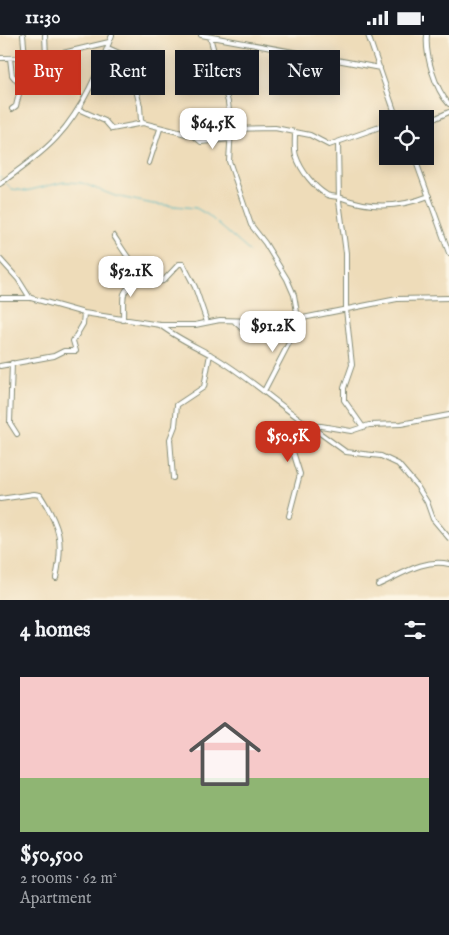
<!DOCTYPE html>
<html lang="en">
<head>
<meta charset="utf-8">
<style>
  :root { --surface:#171b24; --page:#242831; --text:#f1f3f6; --muted:#9ea1a6; --line:#363941; --accent:#c8321e }
  body { margin:0; font-family:"IM FELL English",serif; background:var(--page); color:var(--text); height:100vh; display:flex; flex-direction:column; font-size:19px; white-space:nowrap }
  * { box-sizing:border-box; margin:0 }
  p { font-size:16px; color:var(--muted) }
  .icon { flex:none; width:28px; height:28px; fill:none; stroke:currentColor; stroke-width:2; stroke-linecap:round; stroke-linejoin:round }
  .map { position:relative; height:565px; overflow:hidden }
  .side { display:flex; flex-direction:column; background:var(--surface); flex:1 }
  .side>* { flex:none }
  .hud { position:absolute; left:15px; top:15px; width:420px; height:45px; display:flex; gap:10px }
  .tools { position:absolute; left:379px; top:75px; display:grid; gap:10px }
  .tools a { display:grid; place-items:center; width:55px; height:55px; border-radius:0px; background:var(--surface); box-shadow:0 2px 12px #0003; font-size:25px }
  .price { position:absolute; translate:-50% -42px; padding:0 11px; border-radius:10px; background:#fff; color:#222; font-size:16px; line-height:32px; filter:drop-shadow(0 1px 2px #0008) }
  .price::after { content:''; position:absolute; left:50%; top:30px; width:15px; height:11px; margin-left:-8px; background:inherit; clip-path:polygon(0 0,100% 0,50% 100%) }
  .price.on { background:var(--accent); color:#fff }
  ul { padding:0; list-style:none }
  li { display:grid; align-content:center; gap:10px; height:265px; padding:0 20px }
  li+li { border-top:1px solid var(--line) }
  li span { display:grid; place-items:center; height:155px; border-radius:0px; color:#555 }
  li>.icon { margin-inline-start:auto }
  span .icon { width:90px; height:90px; fill:#fffc; stroke-width:1 }
  li b { font-size:21px }
  h2 { display:flex; justify-content:space-between; align-items:center; height:60px; padding:0 20px; font-size:21px }
  .chip { padding:0 18px; border-radius:0px; background:var(--surface); box-shadow:0 2px 12px #0003; font-size:18px; line-height:45px }
  .chip.on { background:var(--accent); color:#fff }
  .status { display:flex; justify-content:space-between; align-items:center; height:35px; padding:0 25px; background:var(--surface); direction:ltr }
  .status svg { height:14px; fill:currentColor }
  .map>svg:first-child { display:block }
  .lines { fill:none; stroke-linecap:round; stroke-linejoin:round }
  .stream { stroke:#44b2bf; stroke-width:1 }
  .minor-casing { stroke:#868c76; stroke-width:6 }
  .minor { stroke:#fff; stroke-width:4 }
</style>
</head>
<body>
<div class="status"><b>11:30</b><svg viewBox="0 0 49 12"><path d="M0 12V9h3v3zM5 12V6h3v6zM10 12V3h3v9zM15 12V0h3v12zM26 1h20v11H26zM47 4h2v5h-2z"/></svg></div>
<div class="map">
<svg width="449" height="565" viewBox="0 0 449 565">
  <rect width="100%" height="100%" fill="#fcf5e5"/>
  <filter id="ink" filterUnits="userSpaceOnUse"><feTurbulence type="fractalNoise" baseFrequency=".02" numOctaves="2"/><feDisplacementMap in="SourceGraphic" scale="10" xChannelSelector="R" yChannelSelector="G"/><feConvolveMatrix kernelMatrix="1 2 1 2 8 2 1 2 1" color-interpolation-filters="sRGB"/></filter>
  <filter id="wash" filterUnits="userSpaceOnUse"><feTurbulence type="fractalNoise" baseFrequency=".0096" numOctaves="4" result="noise"/><feDisplacementMap in="SourceGraphic" scale="20" xChannelSelector="R" yChannelSelector="G"/><feGaussianBlur stdDeviation="1.12" result="paint"/><feColorMatrix in="noise" values="0 0 0 0 0 0 0 0 0 0 0 0 0 0 0 0 0 1.4 0 .05"/><feComposite in="paint" operator="in"/></filter>
  <g filter="url(#wash)">
    <rect width="100%" height="100%" fill="#eedcb9"/>
    <g class="lines">
      <path class="stream" d="M 0,142 L 1,142
        M 6,148 L 12,154 L 26,156 L 64,147 L 82,148 L 115,161 L 153,169 L 196,173 L 208,180 L 249,216"/>
    </g>
  </g>
  <g filter="url(#ink)">
    <g class="lines">
      <g class="minor-casing">
        <path id="minor" d="M 23,0 L 25,21
          M 45,0 L 46,22
          M 201,0 L 380,33
          M 368,0 L 397,84
          M 427,0 C 425,20 435,54 449,69
          M 210,2 L 228,67 L 231,94 L 229,126 L 251,190 L 265,208 L 287,244 L 294,260 L 298,283
          M 108,13 L 128,22 L 140,71 L 141,86 L 143,88
          M 0,23 L 46,22 L 109,7
          M 10,23 L 12,40 L 21,51 L 16,71 L 12,74
          M 78,74 L 105,86 L 112,94 L 143,88 L 194,101
          M 230,83 L 197,88 L 194,101 L 201,107 L 231,104
          M 415,84 L 436,83 L 449,77
          M 231,94 L 275,93 L 310,100 L 329,110 L 388,89
          M 295,98 C 295,105 294,115 296,121 C 301,136 314,152 327,160 C 332,162 337,161 342,163 C 371,174 399,173 429,161
          M 338,107 L 339,166 L 346,218 L 346,274 L 352,330 L 344,353 L 344,365 L 363,392
          M 414,121 L 449,218
          M 149,128 L 160,94
          M 0,149 C 18,135 42,119 57,102 C 83,74 99,35 112,0
          M 114,201 C 124,216 142,250 163,246 L 179,229 L 183,229 L 195,252 L 207,287
          M 0,224 L 18,244 L 30,263
          M 0,263 L 31,263 L 84,278 L 160,290 L 195,290 L 220,285 L 283,287 L 397,264 L 449,263
          M 123,285 C 124,255 118,258 145,242
          M 234,286 L 248,299 L 258,286
          M 160,290 C 177,303 195,311 213,321 C 248,341 277,369 310,391 L 321,391 L 351,396 L 369,390 L 401,389 L 449,380
          M 12,328 L 10,388 L 17,399
          M 0,331 L 54,321 L 64,316 L 76,316 L 73,306 L 83,289 L 84,278
          M 264,356 L 290,306 L 296,284
          M 310,391 L 346,417 L 381,421 L 398,429 L 417,451 L 427,467 L 433,484 L 449,503
          M 173,443 L 170,404 L 175,391 L 177,370 L 204,352 L 210,319
          M 0,464 L 34,459 L 40,460 C 60,491 64,507 56,543
          M 289,481 L 300,439 L 290,407 L 304,387
          M 378,550 C 401,540 423,523 449,529"/>
      </g>
      <use href="#minor" class="minor"/>
    </g>
  </g>
</svg>
<div class="tools">
<a><svg class="icon" aria-label="locate" viewBox="0 0 24 24"><circle cx="12" cy="12" r="6"/><path d="M12 2v4M12 18v4M2 12h4M18 12h4"/></svg></a>
</div>
<b class="price" style="left:213px;top:115px">$64.5K</b>
<b class="price" style="left:131px;top:263px">$52.1K</b>
<b class="price" style="left:273px;top:318px">$91.2K</b>
<b class="price on" style="left:288px;top:428px">$50.5K</b>
<div class="hud">
<a class="chip on">Buy</a>
<a class="chip">Rent</a>
<a class="chip">Filters</a>
<a class="chip">New</a>
</div>
</div>
<section class="side">
<h2>4 homes<svg class="icon" aria-label="filters" viewBox="0 0 24 24"><path d="M4 7h16M4 17h16"/><circle cx="9" cy="7" r="2"/><circle cx="15" cy="17" r="2"/></svg></h2>
<ul>
<li><span style="background:linear-gradient(#f6c9c9 65%,#8fb573 0)"><svg class="icon" aria-label="home" viewBox="0 0 24 24"><path d="M3 11l9-7 9 7M6 9v11h12V9"/></svg></span><div><b>$50,500</b><p>2 rooms · 62 m²</p><p>Apartment</p></div></li>
</ul>
</section>
</body>
</html>
